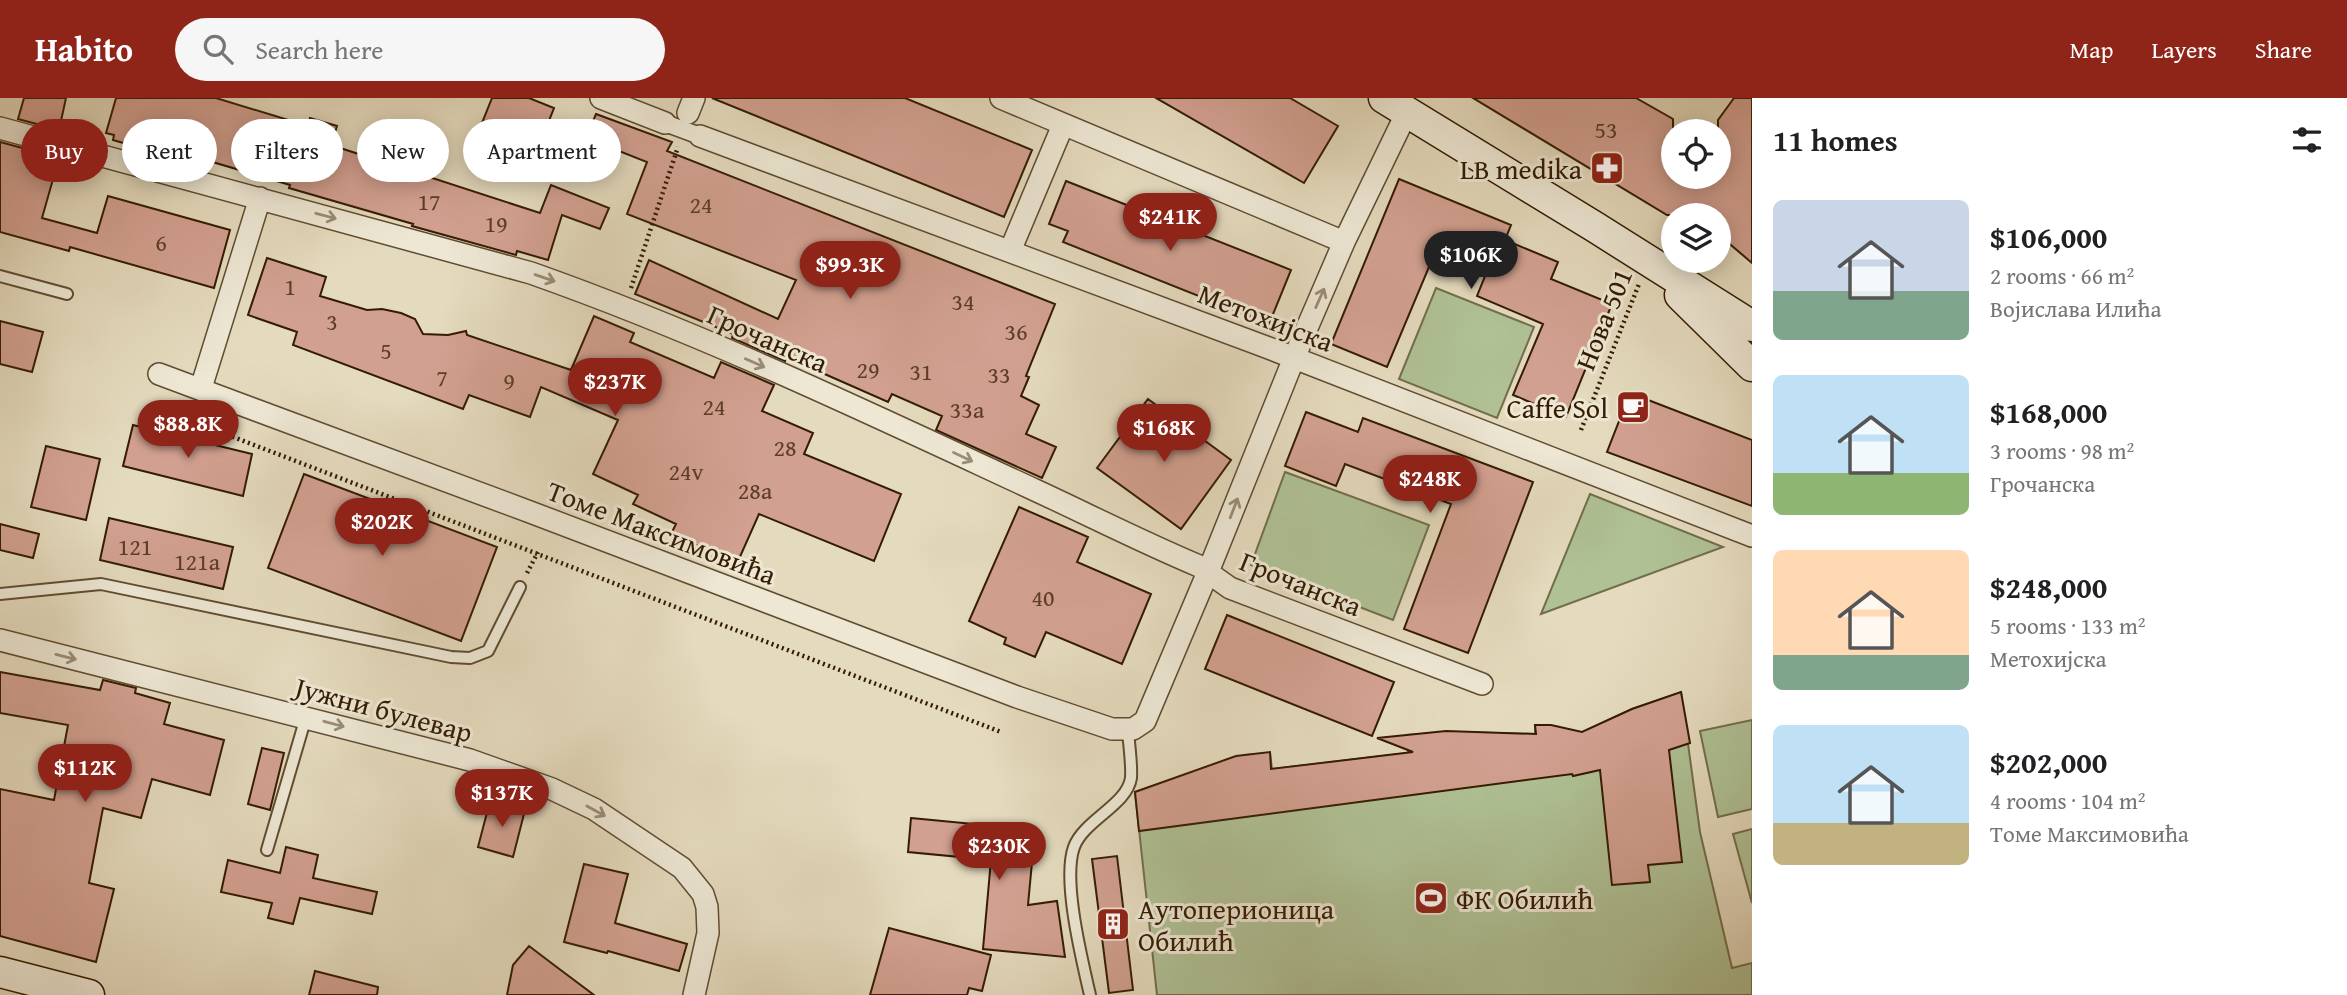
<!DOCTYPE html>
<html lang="en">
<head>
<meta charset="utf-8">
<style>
  :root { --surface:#fff; --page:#f6f6f6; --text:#202124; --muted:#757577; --accent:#8f2418 }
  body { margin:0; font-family:"Gentium Book Plus",serif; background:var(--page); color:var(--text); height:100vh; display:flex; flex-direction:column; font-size:26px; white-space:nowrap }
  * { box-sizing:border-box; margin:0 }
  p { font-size:23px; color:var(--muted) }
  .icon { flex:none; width:38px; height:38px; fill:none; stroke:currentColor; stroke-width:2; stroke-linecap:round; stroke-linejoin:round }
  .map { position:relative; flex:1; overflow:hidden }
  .side { display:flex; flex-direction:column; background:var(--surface); width:595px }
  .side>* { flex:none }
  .guide { position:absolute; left:21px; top:21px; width:665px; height:63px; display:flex; gap:14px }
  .tools { position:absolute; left:1661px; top:21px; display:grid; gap:14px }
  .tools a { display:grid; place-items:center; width:70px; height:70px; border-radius:50%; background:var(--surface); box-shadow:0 4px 18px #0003; font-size:35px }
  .price { position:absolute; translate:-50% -60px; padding:0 16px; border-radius:24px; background:var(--accent); color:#fff; font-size:23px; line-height:46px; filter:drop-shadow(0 2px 4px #0008) }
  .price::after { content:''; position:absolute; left:50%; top:42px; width:21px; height:16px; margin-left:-10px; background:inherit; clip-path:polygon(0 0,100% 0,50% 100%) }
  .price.selected { background:#222; color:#fff }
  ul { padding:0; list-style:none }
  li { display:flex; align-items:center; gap:21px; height:175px; padding:0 21px }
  li span { display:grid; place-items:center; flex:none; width:196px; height:140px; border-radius:10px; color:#555 }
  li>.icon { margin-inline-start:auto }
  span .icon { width:84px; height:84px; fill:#fffc; stroke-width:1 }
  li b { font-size:30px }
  h2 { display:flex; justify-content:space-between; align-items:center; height:84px; padding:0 21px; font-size:30px }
  .tag { padding:0 24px; border-radius:32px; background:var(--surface); box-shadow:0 4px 18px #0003; font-size:24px; line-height:63px }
  .tag.selected { background:var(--accent); color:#fff }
  header { display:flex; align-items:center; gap:42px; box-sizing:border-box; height:98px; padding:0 35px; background:var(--accent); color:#fff }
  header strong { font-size:33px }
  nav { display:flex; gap:38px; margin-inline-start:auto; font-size:24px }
  .search { width:490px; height:63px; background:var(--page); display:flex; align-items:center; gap:18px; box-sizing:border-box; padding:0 24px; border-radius:38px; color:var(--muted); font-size:26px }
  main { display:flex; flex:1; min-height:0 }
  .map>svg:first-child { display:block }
  .green { fill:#afc195; stroke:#726e4c; stroke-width:2 }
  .building { fill:#d2a090; stroke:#341c02; stroke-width:2 }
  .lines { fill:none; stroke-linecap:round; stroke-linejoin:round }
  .service-casing { stroke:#604c31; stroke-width:14 }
  .pedestrian-casing { stroke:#604c31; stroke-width:19 }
  .minor-casing { stroke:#604c31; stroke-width:24 }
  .secondary-casing { stroke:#341c02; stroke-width:33 }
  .path { stroke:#341c02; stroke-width:4.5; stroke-dasharray:2 3.5; stroke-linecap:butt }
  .service { stroke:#ede7d4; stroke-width:10 }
  .pedestrian { stroke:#ede7d4; stroke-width:16 }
  .minor { stroke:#ede7d4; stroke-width:21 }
  .secondary { stroke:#ede7d4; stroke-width:30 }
  .oneway { stroke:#9a8c76 }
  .labels { text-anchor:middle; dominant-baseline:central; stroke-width:6; stroke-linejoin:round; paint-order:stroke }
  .number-label { font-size:24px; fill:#5c3d26 }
  .poi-label { font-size:28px; fill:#341c02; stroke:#ede7d4; text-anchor:end }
  .street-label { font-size:28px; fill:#341c02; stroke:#ede7d4 }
</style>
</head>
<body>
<header>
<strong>Habito</strong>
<div class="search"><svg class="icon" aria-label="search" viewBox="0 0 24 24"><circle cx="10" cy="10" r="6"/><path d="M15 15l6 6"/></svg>Search here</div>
<nav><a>Map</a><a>Layers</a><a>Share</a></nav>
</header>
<main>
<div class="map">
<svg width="1752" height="897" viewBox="0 0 1752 897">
  <rect width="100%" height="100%" fill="#e4dabd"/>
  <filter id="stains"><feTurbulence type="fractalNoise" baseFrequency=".00286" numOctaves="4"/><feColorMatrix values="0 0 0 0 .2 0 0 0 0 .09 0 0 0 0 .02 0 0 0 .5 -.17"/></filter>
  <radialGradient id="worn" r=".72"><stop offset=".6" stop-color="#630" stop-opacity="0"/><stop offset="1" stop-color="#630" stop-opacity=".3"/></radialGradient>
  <path class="green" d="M 1436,190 L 1534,229 L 1497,320 L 1399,281 Z
    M 1285,374 L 1429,427 L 1393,522 L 1251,467 Z
    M 1590,396 L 1723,449 L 1541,516 Z
    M 1681,594 L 1700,734 L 1732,870 L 1752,865 L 1752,897 L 1157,897 L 1135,694 L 1245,657 L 1270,655 L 1272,671 L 1408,655 L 1407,637 L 1455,634 L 1535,636 L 1535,627 L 1559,629 L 1560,645 L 1632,611 Z
    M 1752,622 L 1752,711 L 1718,719 L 1700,633 Z
    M 1752,731 L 1752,805 L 1733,736 Z"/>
  <path class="building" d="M 24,0 L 66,0 L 59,32 L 18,21 Z
    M 116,0 L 216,0 L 308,28 L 310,20 L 337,28 L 331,47 L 540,115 L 551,87 L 609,110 L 600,131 L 562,117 L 548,162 L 517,153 L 516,157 L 412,128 L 413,126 L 289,90 L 290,87 L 145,44 L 144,51 L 113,42 L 114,37 L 106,35 Z
    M 492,0 L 529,0 L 554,10 L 535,58 L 478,35 Z
    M 712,0 L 905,0 L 1032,52 L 1004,119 Z
    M 1156,0 L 1290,0 L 1338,28 L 1304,85 Z
    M 1473,0 L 1636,0 L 1673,21 L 1673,79 L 1718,79 L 1718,22 L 1734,0 L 1752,0 L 1752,165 L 1718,136 L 1718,117 L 1667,117 Z
    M 596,16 L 672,44 L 667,53 L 1055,206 L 1026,278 L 1029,279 L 1021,298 L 1039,307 L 1026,336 L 1056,349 L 1042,380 L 936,332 L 942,318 L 892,296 L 888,304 L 786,259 L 785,263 L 732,240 L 733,236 L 635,196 L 649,162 L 778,221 L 796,182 L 627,116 L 647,64 L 586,40 Z
    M 0,44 L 59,60 L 42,120 L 97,135 L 108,98 L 230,132 L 214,190 L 70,149 L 69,153 L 0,134 Z
    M 1399,81 L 1511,127 L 1505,142 L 1558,164 L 1551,181 L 1612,206 L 1566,319 L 1513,297 L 1543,226 L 1477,198 L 1485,178 L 1434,157 L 1387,269 L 1331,246 Z
    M 1066,83 L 1291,172 L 1269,226 L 1063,144 L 1068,133 L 1049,126 Z
    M 267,160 L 326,179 L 320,198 L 367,212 L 382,211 L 401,215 L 415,221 L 423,236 L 448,237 L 466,233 L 467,237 L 571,272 L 594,218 L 634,235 L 630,244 L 714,280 L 721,264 L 774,287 L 762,313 L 813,335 L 804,356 L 901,396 L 874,463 L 759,416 L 735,470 L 712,460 L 714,455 L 671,436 L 676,426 L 633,406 L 638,397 L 593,376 L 618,322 L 541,289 L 530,319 L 469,297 L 463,311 L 293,247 L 297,234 L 248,217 Z
    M 0,223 L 43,234 L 32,274 L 0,266 Z
    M 1630,295 L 1752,342 L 1752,408 L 1607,354 Z
    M 1148,301 L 1231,362 L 1181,431 L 1097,370 Z
    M 1306,314 L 1358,334 L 1363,320 L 1533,384 L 1468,555 L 1404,531 L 1451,406 L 1345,366 L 1336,388 L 1285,368 Z
    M 133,327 L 252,356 L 243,398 L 123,368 Z
    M 46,348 L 100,361 L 86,422 L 31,409 Z
    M 304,376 L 497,449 L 461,543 L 268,470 Z
    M 1019,409 L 1088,439 L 1077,464 L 1151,496 L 1122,566 L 1046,534 L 1035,559 L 1004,546 L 1006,540 L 969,523 Z
    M 109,420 L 233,449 L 223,491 L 100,462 Z
    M 0,426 L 39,436 L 33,460 L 0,452 Z
    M 1227,517 L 1394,584 L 1372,638 L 1205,571 Z
    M 0,574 L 100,592 L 103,582 L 136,590 L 135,595 L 170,605 L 164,626 L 224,642 L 210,697 L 152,681 L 141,720 L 103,710 L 89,785 L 114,791 L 96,864 L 0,838 L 0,691 L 54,702 L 68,627 L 0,615 Z
    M 1681,594 L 1690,645 L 1669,652 L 1682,764 L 1648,767 L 1650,784 L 1612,787 L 1600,672 L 1573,678 L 1572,676 L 1139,733 L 1135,694 L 1236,658 L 1270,654 L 1271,671 L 1413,654 L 1377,640 L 1446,633 L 1536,636 L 1535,627 L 1551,627 L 1582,634 L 1632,611 Z
    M 262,650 L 284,655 L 270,712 L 248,706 Z
    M 490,703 L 525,712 L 513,759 L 478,749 Z
    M 911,720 L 1035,732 L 1028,807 L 1057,803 L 1065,859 L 983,851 L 991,762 L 908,754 Z
    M 286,749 L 318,757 L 313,780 L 377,794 L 372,816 L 300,800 L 293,826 L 268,820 L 272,805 L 221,794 L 228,762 L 280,775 Z
    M 1117,758 L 1133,892 L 1109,895 L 1092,761 Z
    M 584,766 L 628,776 L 615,825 L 687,846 L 679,873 L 608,853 L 607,855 L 564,844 Z
    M 889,830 L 991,857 L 982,893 L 969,890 L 967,897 L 870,897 Z
    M 529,848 L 554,867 L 594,897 L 507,897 L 513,867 Z
    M 315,873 L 378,889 L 377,897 L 309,897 Z"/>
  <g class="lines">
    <g class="service-casing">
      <path id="service" d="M 0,178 L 67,196
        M 0,496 L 101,486 L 451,559 L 470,560 L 488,553 L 520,489
        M 267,752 L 306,619
        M 1090,897 C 1082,862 1062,782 1074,749 C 1084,722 1127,707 1131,680 C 1132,665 1129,648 1128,632"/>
    </g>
    <g class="pedestrian-casing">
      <path id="pedestrian" d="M 665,25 L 700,38"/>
    </g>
    <g class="minor-casing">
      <path id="minor" d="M 601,0 L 665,25
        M 1001,0 L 1344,144
        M 688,15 L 694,0
        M 0,30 L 531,175 C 704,236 869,315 1035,392 C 1089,417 1144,445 1199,468 L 1230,490 L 1482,586
        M 700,38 L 1266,249 L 1752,438
        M 1010,153 L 1063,27
        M 159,276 L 530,414 L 1017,599 L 1112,631 L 1133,631 L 1145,623 L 1208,474 L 1294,260 L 1344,144 L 1407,14
        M 201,290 L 260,100
        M 0,542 L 470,662 L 552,691 L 594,711 L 682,770 L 703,796 L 707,809 L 708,835 L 694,897"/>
    </g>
    <g class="secondary-casing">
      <path id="secondary" d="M 1384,0 L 1595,129 L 1752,228
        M 1680,197 L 1752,268
        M 0,874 L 89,897"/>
    </g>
    <path class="path" d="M 631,190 L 678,49
      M 176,317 L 1001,634
      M 1581,332 L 1639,186
      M 527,475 L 538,454"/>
    <use href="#service" class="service"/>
    <use href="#pedestrian" class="pedestrian"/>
    <use href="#minor" class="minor"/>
    <use href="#secondary" class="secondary"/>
  </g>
  <defs><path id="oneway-shaft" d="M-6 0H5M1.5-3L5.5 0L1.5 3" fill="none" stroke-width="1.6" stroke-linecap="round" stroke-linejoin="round" transform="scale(1.75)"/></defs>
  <g class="oneway">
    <use href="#oneway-shaft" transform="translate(326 118) rotate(15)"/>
    <use href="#oneway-shaft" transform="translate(545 180) rotate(19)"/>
    <use href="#oneway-shaft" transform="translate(1320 200) rotate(-66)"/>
    <use href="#oneway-shaft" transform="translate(755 265) rotate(24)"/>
    <use href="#oneway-shaft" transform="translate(963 359) rotate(25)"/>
    <use href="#oneway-shaft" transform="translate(1234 410) rotate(-69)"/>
    <use href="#oneway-shaft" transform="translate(66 559) rotate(14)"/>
    <use href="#oneway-shaft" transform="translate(334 626) rotate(15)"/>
    <use href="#oneway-shaft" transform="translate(596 713) rotate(29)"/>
  </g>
  <defs>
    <g id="pharmacy-square" transform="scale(1.75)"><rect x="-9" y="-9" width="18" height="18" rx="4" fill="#8f2418" stroke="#ede7d4"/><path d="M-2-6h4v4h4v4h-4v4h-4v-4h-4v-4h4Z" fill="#fff"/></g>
    <g id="cafe-square" transform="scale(1.75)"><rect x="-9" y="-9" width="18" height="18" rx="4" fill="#8f2418" stroke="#ede7d4"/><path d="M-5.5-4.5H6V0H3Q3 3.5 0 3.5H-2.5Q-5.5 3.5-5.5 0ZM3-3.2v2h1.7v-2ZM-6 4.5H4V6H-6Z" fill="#fff"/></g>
    <g id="stadium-square" transform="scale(1.75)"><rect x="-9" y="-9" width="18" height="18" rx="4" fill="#8f2418" stroke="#ede7d4"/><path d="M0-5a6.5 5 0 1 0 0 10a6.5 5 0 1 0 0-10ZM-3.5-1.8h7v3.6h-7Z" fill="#fff"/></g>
    <g id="building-square" transform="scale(1.75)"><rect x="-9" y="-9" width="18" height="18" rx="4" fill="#8f2418" stroke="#ede7d4"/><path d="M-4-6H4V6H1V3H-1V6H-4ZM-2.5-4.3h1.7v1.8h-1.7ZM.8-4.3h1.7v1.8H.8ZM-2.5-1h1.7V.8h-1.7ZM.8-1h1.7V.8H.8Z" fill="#fff"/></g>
  </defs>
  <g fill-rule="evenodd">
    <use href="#pharmacy-square" x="1607" y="70"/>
    <use href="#cafe-square" x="1633" y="309"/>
    <use href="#stadium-square" x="1431" y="800"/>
    <use href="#building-square" x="1113" y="826"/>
  </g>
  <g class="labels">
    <g class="number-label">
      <text x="1606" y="31">53</text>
      <text x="429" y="103">17</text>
      <text x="701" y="106">24</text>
      <text x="496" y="125">19</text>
      <text x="161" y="144">6</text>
      <text x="290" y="188">1</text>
      <text x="963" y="203">34</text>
      <text x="332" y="223">3</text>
      <text x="1016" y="233">36</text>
      <text x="386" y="252">5</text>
      <text x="868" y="271">29</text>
      <text x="921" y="273">31</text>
      <text x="999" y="276">33</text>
      <text x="442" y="279">7</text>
      <text x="509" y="282">9</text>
      <text x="714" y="308">24</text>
      <text x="967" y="311">33a</text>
      <text x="785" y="349">28</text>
      <text x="686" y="373">24v</text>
      <text x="755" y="392">28a</text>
      <text x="135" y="448">121</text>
      <text x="197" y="463">121a</text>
      <text x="1043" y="499">40</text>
    </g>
    <g class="poi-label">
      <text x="1582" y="70">LB medika</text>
      <text x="1608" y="309">Caffe Sol</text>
      <text x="1456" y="800" text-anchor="start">ФК Обилић</text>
      <text x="1138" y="810" text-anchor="start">Аутоперионица<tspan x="1138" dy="32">Обилић</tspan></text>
    </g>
    <g class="street-label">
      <text transform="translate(1266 219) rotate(21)">Метохијска</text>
      <text transform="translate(1603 221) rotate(-68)">Нова 501</text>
      <text transform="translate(768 240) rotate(24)">Грочанска</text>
      <text transform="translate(662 434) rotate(21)">Томе Максимовића</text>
      <text transform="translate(1301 485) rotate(22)">Грочанска</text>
      <text transform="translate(384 611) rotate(15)">Јужни булевар</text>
    </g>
  </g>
  <rect width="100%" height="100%" filter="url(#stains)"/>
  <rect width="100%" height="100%" fill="url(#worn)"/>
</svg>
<div class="tools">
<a><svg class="icon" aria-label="locate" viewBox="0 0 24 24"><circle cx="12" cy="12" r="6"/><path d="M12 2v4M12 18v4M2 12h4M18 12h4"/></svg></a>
<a><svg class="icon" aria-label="layers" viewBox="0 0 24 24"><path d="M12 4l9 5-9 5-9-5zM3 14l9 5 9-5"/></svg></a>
</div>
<b class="price" style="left:1170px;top:155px">$241K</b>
<b class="price selected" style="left:1471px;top:193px">$106K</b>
<b class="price" style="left:850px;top:203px">$99.3K</b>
<b class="price" style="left:615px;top:320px">$237K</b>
<b class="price" style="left:188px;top:362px">$88.8K</b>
<b class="price" style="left:1164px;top:366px">$168K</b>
<b class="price" style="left:1430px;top:417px">$248K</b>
<b class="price" style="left:382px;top:460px">$202K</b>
<b class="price" style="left:85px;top:706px">$112K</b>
<b class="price" style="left:502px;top:731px">$137K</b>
<b class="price" style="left:999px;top:784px">$230K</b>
<div class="guide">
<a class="tag selected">Buy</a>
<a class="tag">Rent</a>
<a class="tag">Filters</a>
<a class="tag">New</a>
<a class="tag">Apartment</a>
</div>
</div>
<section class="side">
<h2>11 homes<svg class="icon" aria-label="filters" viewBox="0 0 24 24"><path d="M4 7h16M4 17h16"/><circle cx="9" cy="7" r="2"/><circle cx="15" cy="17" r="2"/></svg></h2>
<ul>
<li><span style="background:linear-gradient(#c9d6e8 65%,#7fa58c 0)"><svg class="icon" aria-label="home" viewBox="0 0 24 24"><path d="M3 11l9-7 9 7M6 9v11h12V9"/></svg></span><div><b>$106,000</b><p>2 rooms · 66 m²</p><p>Војислава Илића</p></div></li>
<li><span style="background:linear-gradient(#bfe0f5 70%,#8fb573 0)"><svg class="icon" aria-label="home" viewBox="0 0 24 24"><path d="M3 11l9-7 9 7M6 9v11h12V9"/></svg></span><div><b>$168,000</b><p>3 rooms · 98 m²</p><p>Грочанска</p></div></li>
<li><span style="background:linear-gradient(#ffd9b3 75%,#7fa58c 0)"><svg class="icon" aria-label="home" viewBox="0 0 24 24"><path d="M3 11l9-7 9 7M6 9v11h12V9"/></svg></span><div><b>$248,000</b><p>5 rooms · 133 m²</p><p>Метохијска</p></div></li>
<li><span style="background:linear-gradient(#bfe0f5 70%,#c2b280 0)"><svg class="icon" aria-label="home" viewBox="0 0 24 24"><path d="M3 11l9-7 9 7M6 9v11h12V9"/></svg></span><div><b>$202,000</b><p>4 rooms · 104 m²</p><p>Томе Максимовића</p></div></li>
</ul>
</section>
</main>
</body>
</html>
